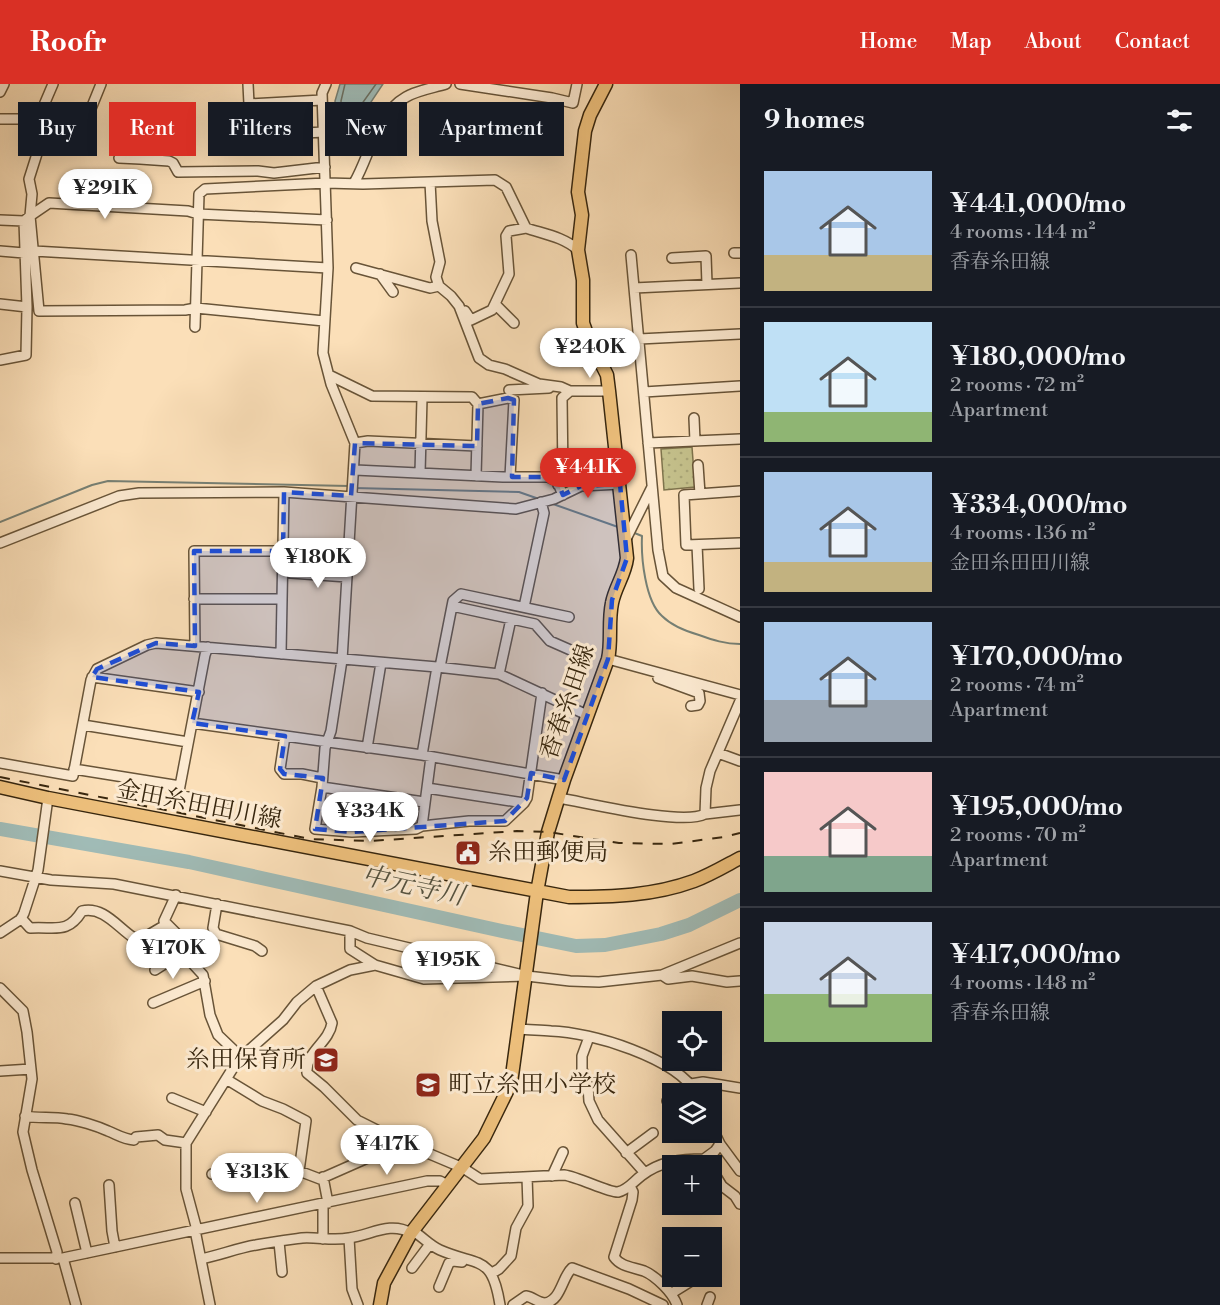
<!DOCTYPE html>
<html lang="en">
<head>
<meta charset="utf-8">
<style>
  :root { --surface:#171b24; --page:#20242c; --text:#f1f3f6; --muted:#9ea1a6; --line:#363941; --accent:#d93025 }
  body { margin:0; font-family:"Libre Bodoni","Noto Serif JP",serif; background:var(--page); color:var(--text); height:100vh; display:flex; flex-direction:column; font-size:22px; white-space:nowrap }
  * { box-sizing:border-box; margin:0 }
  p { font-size:20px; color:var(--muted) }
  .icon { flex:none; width:33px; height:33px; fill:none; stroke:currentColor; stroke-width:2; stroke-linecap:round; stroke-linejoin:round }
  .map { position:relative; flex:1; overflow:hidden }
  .panel { display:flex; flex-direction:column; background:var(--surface); width:480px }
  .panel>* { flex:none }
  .hud { position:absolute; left:18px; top:18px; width:570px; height:54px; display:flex; gap:12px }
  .controls { position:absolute; left:662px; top:927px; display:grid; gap:12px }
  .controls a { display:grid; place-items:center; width:60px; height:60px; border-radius:0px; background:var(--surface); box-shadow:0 6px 24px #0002; font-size:30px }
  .price { position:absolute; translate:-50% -51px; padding:0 14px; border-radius:21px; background:#fff; color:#222; font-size:20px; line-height:39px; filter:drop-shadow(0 2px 3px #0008) }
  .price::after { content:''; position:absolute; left:50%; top:36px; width:18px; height:14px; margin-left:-9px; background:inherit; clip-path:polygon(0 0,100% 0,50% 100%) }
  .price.active { background:var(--accent); color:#fff }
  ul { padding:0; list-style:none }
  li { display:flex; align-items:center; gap:18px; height:150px; padding:0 24px }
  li+li { border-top:2px solid var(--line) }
  li span { display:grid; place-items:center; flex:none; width:168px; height:120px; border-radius:0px; color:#555 }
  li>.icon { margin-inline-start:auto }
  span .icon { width:72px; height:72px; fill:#fffc; stroke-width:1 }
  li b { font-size:26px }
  h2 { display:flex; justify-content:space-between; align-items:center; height:72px; padding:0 24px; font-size:26px }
  .tag { padding:0 21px; border-radius:0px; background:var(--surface); box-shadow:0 6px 24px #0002; font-size:21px; line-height:54px }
  .tag.active { background:var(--accent); color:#fff }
  header { display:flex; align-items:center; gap:36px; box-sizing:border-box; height:84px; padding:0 30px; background:var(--accent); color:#fff }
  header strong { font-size:28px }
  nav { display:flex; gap:33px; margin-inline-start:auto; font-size:21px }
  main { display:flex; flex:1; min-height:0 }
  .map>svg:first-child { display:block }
  .park { fill:url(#park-dots); stroke:#7e734c; stroke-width:1.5 }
  .water { fill:#a0bbb6; stroke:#767f73; stroke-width:1.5 }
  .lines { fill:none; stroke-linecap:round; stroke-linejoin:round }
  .shore { stroke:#6c7062; stroke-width:1.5 }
  .stream { stroke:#767f73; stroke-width:2 }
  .river { stroke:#a0bbb6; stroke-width:14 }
  .minor-casing { stroke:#685438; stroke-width:12 }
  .major-casing { stroke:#37260e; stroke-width:15 }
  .minor { stroke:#fcead1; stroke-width:9 }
  .major { stroke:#eec07c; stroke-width:12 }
  .rail { stroke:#37260e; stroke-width:2; stroke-dasharray:10 10; stroke-linecap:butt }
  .marked { fill:#1d4ed8; fill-opacity:0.2; stroke:#1d4ed8; stroke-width:4.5; stroke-dasharray:12 8; stroke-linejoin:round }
  .labels { text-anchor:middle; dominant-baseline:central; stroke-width:6; stroke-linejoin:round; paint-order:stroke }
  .street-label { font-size:24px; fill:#37260e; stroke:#fcead1 }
  .poi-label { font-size:24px; fill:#37260e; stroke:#fcead1; text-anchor:start }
  .water-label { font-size:26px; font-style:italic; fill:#565340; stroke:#fcead1 }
</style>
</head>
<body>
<header>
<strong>Roofr</strong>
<nav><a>Home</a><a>Map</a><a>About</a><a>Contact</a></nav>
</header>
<main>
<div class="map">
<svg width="740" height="1221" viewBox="0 0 740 1221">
  <defs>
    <pattern id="park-dots" width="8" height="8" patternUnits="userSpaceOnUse" patternTransform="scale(1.5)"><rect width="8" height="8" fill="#c4c08b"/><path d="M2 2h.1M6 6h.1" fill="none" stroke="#a9a577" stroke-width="1.8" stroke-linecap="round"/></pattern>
  </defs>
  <rect width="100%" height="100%" fill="#fbdfb8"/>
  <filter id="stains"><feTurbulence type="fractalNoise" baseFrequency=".00333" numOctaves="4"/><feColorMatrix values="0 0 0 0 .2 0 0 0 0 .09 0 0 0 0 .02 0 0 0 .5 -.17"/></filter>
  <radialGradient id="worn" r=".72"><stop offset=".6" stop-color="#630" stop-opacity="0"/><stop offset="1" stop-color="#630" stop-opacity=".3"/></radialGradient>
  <path class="park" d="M 692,363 L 695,403 L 664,406 L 661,365 Z"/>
  <path class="water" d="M 340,0 L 383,0 L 347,54 L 338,51 L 335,17 Z"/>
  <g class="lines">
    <path class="shore" d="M 345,0 L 341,17 L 343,39 L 346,42 L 376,0"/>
    <path class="stream" d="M 354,404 L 519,408 L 539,415
      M 553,420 L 618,443
      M 0,438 L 92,401 L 108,397 L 349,402
      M 632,448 L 642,452 C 641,473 645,517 662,532 C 672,542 685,547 699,551 C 713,556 725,560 740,560"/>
    <path class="river" d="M 0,745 L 189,778 L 502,847 L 576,862 L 605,861 L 661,850 L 689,841 L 740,816"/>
    <g class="minor-casing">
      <path id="minor" d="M 248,0 L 249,20 L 322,16
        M 326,0 L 322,9 L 328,184 L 323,269 L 331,300 L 355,359 L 342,576 L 331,647 L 325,664 L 322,703 L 424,718
        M 460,0 L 552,14 L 573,19 L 577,0
        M 0,8 L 4,0
        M 151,28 L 140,75 L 169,77 L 173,79 L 178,88 L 258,87 L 274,89 L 325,83
        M 0,35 L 81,35 L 88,32 L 101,0
        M 38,35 L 53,0
        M 254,52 L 323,48
        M 119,74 L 140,75
        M 430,98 L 432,137 L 440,178 L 436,193 L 439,202 L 451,212 L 459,222 L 479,274 L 489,281 L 505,285 L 539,300 L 561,303 L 570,307 L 609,307
        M 354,99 C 370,72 376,30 406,13 C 418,6 433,4 446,0
        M 0,136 L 24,137 L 30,132 L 32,110 L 29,95 L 48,35
        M 0,167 L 24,169
        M 34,167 L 328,184
        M 734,169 L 740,169
        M 631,171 L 658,466 L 663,492 L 676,504 L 740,533
        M 672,174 L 706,172 L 707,200
        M 356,184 L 430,204 L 439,202
        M 380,190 L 393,208
        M 634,204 L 740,199
        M 0,220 L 27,223
        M 495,220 L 514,239
        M 465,227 L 471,236 L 492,226 L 509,190 L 506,152 L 509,147 L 526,144
        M 324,237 L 196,224 L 185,226 L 39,227 L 30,132 L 49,119 L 188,127 L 198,130 L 327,136
        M 195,243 L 199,110 L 205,105 L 326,99 L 363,100 L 495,96 L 506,103 L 526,144 C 544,150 564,153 578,166
        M 639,255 L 740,250
        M 0,276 L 26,271 L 27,223 L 24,137
        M 329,291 L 372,312 L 472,313 L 478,320 L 476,392
        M 509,306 L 549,304
        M 644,308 L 740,302
        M 478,320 L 508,314 L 514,316 L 510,393
        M 694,334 L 695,357
        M 355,359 L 368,357 L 477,362
        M 648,359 L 740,355
        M 698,381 L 700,410
        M 355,386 L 503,393 L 548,393 L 557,397 L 563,411
        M 420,389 L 422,314
        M 558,401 L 563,392 L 562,314 L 570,307
        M 740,407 L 684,411 L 686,461 L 740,459
        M 625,457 L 652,403
        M 0,459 L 119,412 L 139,409 L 284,408 L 516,425 L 554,415 L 581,402 L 620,400
        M 697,461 L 699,505
        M 291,489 L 347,493
        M 194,515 L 282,515
        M 452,522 L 535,540 L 550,557 L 575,568
        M 524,523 L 544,429 L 541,418
        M 195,562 L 194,467 L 283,467
        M 281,570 L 284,408
        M 608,575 L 740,611
        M 440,583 L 453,517 L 461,510 L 569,533
        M 499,590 L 511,535
        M 92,593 L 199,608
        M 658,594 L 699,609 L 700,617 L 698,621 L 691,622
        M 192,639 L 422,671 L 564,696
        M 83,641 L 188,658
        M 285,652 L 280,685 L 284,690 L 302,690 L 322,694
        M 367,664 L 381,579
        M 718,669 L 740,677
        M 422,671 L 437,583
        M 0,679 L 73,692 L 91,596 L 97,585 L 147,561 L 156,559 L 437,583 L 499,590 L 587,631
        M 74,685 L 180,702 L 205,571 L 208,563
        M 180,702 L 178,711 L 223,720
        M 322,703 L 315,745 L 352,748 L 416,745 L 422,742 L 431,673
        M 427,704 L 524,719 L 527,714 L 542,609
        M 559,714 C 589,719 682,742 705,730 L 706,704 L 710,687 L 740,617
        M 705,730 L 740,726
        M 422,742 L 469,737 L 505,737 L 524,719
        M 0,787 L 51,796 L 114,800 L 350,847 L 350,865 L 375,881 L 424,895 L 527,892
        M 176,811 L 164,837 L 178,851 L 192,879 L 203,891 L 210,931 L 218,951 L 241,973
        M 217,820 L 213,844 L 216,850 L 255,862 L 262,867
        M 21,834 L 30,844 C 55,842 67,851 82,827 C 104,822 118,844 134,854 L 145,853 L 167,840
        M 350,847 L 367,854 L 527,892 L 570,897 L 599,898 L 662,891 L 740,859
        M 0,849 L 21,835 L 24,829 L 38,786 L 48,714
        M 155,886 L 185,867
        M 662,891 L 668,895 L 692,892 L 727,898 L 740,897
        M 316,902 L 332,939 C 329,959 305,968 307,989 L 324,1003 L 357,1036 L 399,1057
        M 0,904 L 23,927 L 27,948 L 32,995 L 23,1048 L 32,1086 L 57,1168 L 56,1175
        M 153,919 L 205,897
        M 519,945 C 530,946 541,946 551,947 C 591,948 677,974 697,1010
        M 589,953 L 582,972 L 582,985 L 588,1002 L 589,1017 L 598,1036 L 645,1089
        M 0,987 L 31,985
        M 226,995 L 262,1017 L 283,1025 L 306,1037 L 299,1087
        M 691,1000 L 703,998 L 740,1004
        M 172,1014 L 206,1028
        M 667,1017 L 672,1017
        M 25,1032 C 39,1035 52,1032 67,1035 C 78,1036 97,1042 108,1047 C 118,1051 123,1055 134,1056 L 136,1053 L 158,1051 L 165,1056 L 186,1059
        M 711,1041 L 720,1060 L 740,1087
        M 626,1069 L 653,1049
        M 711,1084 L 722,1102 L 735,1112 L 740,1120
        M 212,1090 L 299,1087 L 320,1095 L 397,1061 L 399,1057 L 463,1084 L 480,1095 L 564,1091 C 579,1093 609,1109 618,1108 C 628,1106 634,1097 641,1092 C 660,1077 681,1075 704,1075 L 715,1067 L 720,1060
        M 552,1092 L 563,1068
        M 323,1093 L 328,1119
        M 109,1101 L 112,1147 L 115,1163
        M 630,1102 L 633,1108 L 632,1116 L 614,1173 C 621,1183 633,1183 644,1187 C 656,1192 673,1209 677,1221
        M 75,1119 L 87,1169
        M 323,1120 L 323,1155
        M 195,1146 L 210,1221
        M 197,1146 L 186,1105 L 186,1059 L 238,976 L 283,936 L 297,918 L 316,902 L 350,886 L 375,881
        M 413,1147 C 423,1153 429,1161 440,1166 C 479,1183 492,1170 500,1221
        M 349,1154 L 352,1205 L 358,1221
        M 279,1158 L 282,1188
        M 0,1174 L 63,1174 L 427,1097 L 440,1097 L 448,1101
        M 63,1174 L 76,1221
        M 201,1175 C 220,1171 238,1164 256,1161 C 271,1158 287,1156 302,1154 C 318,1153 333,1157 349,1154 C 371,1151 390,1137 411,1149
        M 412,1184 L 430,1160
        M 492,1189 L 499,1185 L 511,1172 L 516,1144 L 528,1122 L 527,1093
        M 439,1203 L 449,1179 L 453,1177 L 462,1178
        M 672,1209 L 693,1196
        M 513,1221 L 526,1212 C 533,1213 538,1219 545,1219 C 561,1217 562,1193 572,1184 L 629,1205 L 663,1221
        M 707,1221 L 710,1213"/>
    </g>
    <g class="major-casing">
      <path id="major" d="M 0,703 L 48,714 L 569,813 C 611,813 653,812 694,797 C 710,791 725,782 740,774
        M 380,1221 L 384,1199 L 411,1149 L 484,1054 L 511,999 L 537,808 L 548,748 L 564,696 L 608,575 C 612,557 608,538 612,519 C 615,503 625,491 627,474 L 609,307 L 607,291 L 588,253 L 583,239 L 583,196 L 578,166 L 582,131 L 578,108 L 585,47 L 590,31 L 606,0"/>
    </g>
    <use href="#minor" class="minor"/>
    <use href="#major" class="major"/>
    <path class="rail" d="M 0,693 L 310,755 L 370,757 L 517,747 L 548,748 L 619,759 L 671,760 L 724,753 L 740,749"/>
  </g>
  <path class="marked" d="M 508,314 L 514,316 L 512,393 L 548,393 L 557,397 L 563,411 L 581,402 L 620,400 L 627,474 L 612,516 L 608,575 L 564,696 L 531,689 L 527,714 L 505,737 L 352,748 L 315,745 L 323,694 L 284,690 L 280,685 L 285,652 L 192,639 L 199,608 L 92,593 L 97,585 L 156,559 L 195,562 L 194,467 L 283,467 L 284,408 L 351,412 L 355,359 L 477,362 L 478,320 Z"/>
  <defs>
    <g id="civic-square" transform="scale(1.35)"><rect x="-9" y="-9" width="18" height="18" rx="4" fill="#8f2418" stroke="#fcead1"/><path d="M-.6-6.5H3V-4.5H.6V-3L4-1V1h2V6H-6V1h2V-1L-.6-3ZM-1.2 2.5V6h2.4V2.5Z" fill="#fff"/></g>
    <g id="school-square" transform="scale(1.35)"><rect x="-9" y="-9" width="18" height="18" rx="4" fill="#8f2418" stroke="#fcead1"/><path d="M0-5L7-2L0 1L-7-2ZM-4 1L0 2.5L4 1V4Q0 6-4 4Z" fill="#fff"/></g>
  </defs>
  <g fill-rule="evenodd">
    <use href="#civic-square" x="468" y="769"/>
    <use href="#school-square" x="326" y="976"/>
    <use href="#school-square" x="428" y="1001"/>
  </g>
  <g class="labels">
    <g class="street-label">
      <text transform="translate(568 618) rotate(-71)">香春糸田線</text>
      <text transform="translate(199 721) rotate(11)">金田糸田田川線</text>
    </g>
    <g class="poi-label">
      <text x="488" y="769">糸田郵便局</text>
      <text x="306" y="976" text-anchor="end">糸田保育所</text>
      <text x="448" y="1001">町立糸田小学校</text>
    </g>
    <g class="water-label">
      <text transform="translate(413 802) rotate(12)">中元寺川</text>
    </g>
  </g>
  <rect width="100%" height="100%" filter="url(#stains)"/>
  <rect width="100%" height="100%" fill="url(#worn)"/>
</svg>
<div class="controls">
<a><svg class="icon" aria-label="locate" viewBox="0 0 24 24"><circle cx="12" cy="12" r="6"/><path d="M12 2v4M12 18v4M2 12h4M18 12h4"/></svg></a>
<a><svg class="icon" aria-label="layers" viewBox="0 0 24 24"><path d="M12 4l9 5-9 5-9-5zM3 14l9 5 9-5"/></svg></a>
<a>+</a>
<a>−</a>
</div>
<b class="price" style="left:105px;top:136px">¥291K</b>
<b class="price" style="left:590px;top:295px">¥240K</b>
<b class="price active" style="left:588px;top:415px">¥441K</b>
<b class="price" style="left:318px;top:505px">¥180K</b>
<b class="price" style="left:370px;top:759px">¥334K</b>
<b class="price" style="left:173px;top:896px">¥170K</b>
<b class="price" style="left:448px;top:908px">¥195K</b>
<b class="price" style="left:387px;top:1092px">¥417K</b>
<b class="price" style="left:257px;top:1120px">¥313K</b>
<div class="hud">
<a class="tag">Buy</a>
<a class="tag active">Rent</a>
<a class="tag">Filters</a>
<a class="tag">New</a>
<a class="tag">Apartment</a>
</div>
</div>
<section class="panel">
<h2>9 homes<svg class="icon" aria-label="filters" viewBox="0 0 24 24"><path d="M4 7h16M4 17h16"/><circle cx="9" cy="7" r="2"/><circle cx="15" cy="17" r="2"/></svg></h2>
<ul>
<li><span style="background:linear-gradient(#a9c7e8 70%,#c2b280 0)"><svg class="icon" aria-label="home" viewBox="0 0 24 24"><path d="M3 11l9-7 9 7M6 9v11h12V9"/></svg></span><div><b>¥441,000/mo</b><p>4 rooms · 144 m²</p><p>香春糸田線</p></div></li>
<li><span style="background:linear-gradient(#bfe0f5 75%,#8fb573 0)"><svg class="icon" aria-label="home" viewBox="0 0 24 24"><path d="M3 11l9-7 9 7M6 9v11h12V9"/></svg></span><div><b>¥180,000/mo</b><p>2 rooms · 72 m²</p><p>Apartment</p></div></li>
<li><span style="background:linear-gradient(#a9c7e8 75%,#c2b280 0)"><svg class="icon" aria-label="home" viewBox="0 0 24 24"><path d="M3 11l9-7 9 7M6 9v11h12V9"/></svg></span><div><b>¥334,000/mo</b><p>4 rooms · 136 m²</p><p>金田糸田田川線</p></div></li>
<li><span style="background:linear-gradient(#a9c7e8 65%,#9aa5b1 0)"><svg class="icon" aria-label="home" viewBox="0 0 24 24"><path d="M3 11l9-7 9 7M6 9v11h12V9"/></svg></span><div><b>¥170,000/mo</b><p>2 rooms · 74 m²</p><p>Apartment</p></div></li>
<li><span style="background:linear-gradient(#f6c9c9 70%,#7fa58c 0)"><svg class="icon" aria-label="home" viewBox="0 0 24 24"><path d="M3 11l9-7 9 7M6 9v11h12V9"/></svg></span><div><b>¥195,000/mo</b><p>2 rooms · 70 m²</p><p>Apartment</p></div></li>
<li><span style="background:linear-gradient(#c9d6e8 60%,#8fb573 0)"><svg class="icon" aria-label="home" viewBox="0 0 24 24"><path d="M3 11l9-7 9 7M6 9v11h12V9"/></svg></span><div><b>¥417,000/mo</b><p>4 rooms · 148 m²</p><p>香春糸田線</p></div></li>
</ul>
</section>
</main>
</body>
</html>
